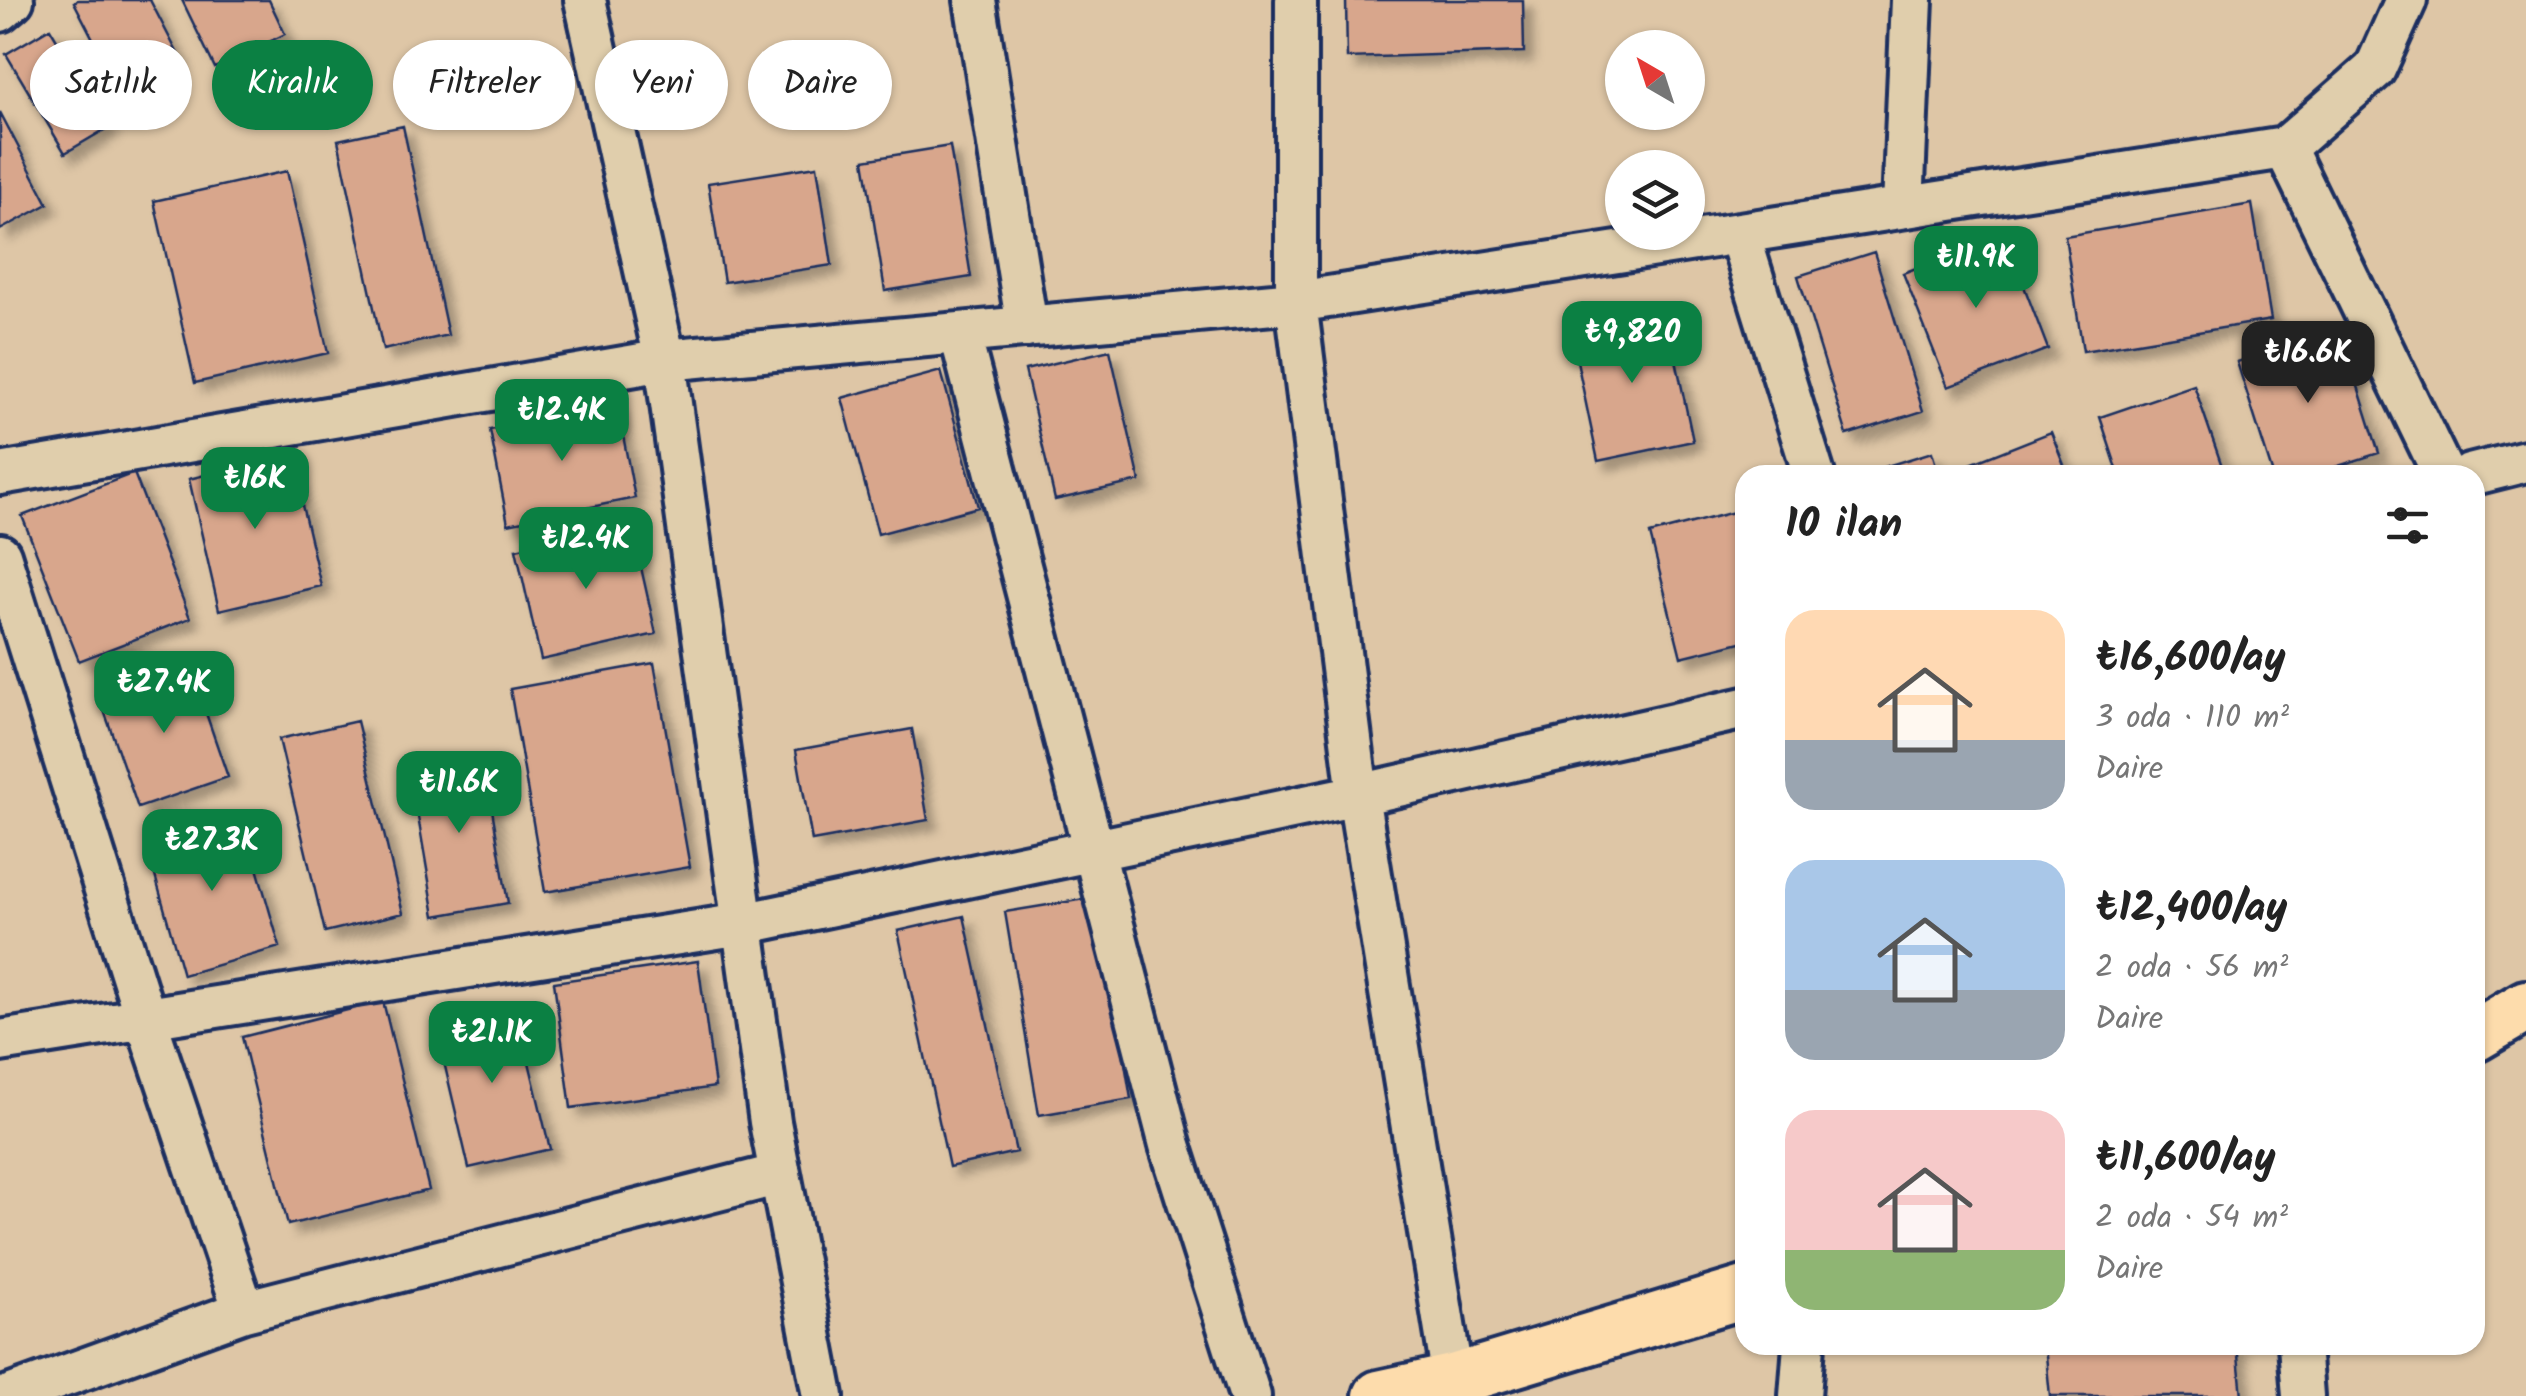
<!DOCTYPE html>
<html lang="tr">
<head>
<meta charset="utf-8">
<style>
  :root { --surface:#fff; --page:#f6f6f6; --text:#222; --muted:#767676; --accent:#0b8043 }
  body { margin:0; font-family:Kalam,sans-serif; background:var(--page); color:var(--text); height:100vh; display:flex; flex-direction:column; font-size:38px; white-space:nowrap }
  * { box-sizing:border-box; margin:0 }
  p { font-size:32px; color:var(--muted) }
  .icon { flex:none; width:55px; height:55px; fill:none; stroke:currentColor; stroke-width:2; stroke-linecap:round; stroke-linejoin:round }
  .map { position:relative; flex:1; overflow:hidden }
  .side { position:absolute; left:1735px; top:465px; width:750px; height:890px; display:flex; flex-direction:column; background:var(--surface); border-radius:30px; box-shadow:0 2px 8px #0004 }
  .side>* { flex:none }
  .hud { position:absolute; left:30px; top:40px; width:950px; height:90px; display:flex; gap:20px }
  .needle { width:65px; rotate:321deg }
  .tools { position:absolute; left:1605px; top:30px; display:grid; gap:20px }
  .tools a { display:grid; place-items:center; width:100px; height:100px; border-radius:50%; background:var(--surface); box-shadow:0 2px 8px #0004; font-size:50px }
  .price { position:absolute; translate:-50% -85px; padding:0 22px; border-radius:20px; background:var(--accent); color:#fff; font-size:32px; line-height:65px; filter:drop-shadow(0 2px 5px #0008) }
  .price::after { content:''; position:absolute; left:50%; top:60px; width:30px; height:22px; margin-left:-15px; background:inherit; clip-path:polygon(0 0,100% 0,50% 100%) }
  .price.current { background:#222; color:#fff }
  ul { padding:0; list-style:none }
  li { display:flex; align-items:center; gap:30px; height:250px; padding:0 50px }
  li span { display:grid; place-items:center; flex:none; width:280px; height:200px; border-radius:30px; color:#555 }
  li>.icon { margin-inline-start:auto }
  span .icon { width:120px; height:120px; fill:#fffc; stroke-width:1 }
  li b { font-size:42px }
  h2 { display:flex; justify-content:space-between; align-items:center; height:120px; padding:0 50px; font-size:42px }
  .tag { padding:0 35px; border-radius:45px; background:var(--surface); box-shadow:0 2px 8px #0004; font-size:35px; line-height:90px }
  .tag.current { background:var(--accent); color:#fff }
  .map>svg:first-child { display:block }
  .building { fill:#d8a68c; stroke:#1b2f5e; stroke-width:2.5; filter:url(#shadow) }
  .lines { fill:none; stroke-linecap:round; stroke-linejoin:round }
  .minor-casing { stroke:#1b2f5e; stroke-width:48 }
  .major-casing { stroke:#1b2f5e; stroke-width:58 }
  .minor { stroke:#e0ceac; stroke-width:40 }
  .major { stroke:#fddcac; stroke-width:50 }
</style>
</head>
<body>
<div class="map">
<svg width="2526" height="1396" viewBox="0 0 2526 1396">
  <defs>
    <filter id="shadow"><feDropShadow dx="9" dy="9" stdDeviation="5" flood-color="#0004"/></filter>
  </defs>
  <rect width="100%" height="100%" fill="#dec6a6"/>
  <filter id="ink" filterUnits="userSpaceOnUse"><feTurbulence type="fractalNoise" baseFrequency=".01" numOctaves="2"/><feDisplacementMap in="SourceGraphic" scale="20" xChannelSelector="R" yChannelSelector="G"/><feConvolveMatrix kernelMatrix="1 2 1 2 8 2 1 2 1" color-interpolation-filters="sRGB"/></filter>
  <g filter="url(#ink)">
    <path class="building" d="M 78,0 L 150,0 L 179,56 L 118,87 L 74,2 Z
      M 182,0 L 269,0 L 285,34 L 215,68 Z
      M 1346,0 L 1523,0 L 1524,52 L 1347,58 Z
      M 50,28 L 109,127 L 65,153 L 6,54 Z
      M 0,112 L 48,204 L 0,230 Z
      M 403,126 L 448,335 L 383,350 L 338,140 Z
      M 950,146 L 971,277 L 885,291 L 864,160 Z
      M 817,166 L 832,265 L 724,282 L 708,183 Z
      M 287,171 L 328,353 L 195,383 L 154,201 Z
      M 2252,204 L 2271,320 L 2083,351 L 2065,236 Z
      M 2004,234 L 2048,349 L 1948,387 L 1903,273 Z
      M 1874,252 L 1923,411 L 1847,435 L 1798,276 Z
      M 1666,312 L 1693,441 L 1598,461 L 1571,332 Z
      M 2340,329 L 2379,453 L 2310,475 L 2273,475 L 2237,362 Z
      M 1110,350 L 1140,481 L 1055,500 L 1025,370 Z
      M 941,371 L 978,507 L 878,534 L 842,398 Z
      M 2194,385 L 2225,475 L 2119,475 L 2100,417 Z
      M 617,404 L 635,498 L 508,524 L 490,430 Z
      M 2051,432 L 2068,475 L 1966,475 L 1963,467 Z
      M 1932,452 L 1939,475 L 1858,475 Z
      M 290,454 L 321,586 L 219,610 L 189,479 Z
      M 134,473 L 190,618 L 79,661 L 22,516 Z
      M 1745,509 L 1745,641 L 1681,657 L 1650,534 Z
      M 631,523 L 656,634 L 541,660 L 516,549 Z
      M 654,663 L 690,867 L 545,892 L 510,689 Z
      M 189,664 L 228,777 L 138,808 L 99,696 Z
      M 357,721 L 403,913 L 325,932 L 279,739 Z
      M 912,729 L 928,820 L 812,841 L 796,750 Z
      M 483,757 L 508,903 L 435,916 L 410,770 Z
      M 241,813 L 280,947 L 183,975 L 145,840 Z
      M 1097,897 L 1131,1099 L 1039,1115 L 1005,912 Z
      M 964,916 L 1016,1152 L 949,1167 L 898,931 Z
      M 698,961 L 715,1087 L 571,1108 L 554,982 Z
      M 383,1001 L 429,1190 L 288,1225 L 242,1037 Z
      M 515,1004 L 550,1149 L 469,1168 L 435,1024 Z
      M 2045,1345 L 2237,1345 L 2242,1396 L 2050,1396 Z"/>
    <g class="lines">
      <g class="minor-casing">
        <path id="minor" d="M 585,0 L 665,360 L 770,1122 L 823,1396
          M 975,0 L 1027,327
          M 1296,0 L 1296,302 L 1358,795 L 1453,1380
          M 0,11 L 13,0
          M 2285,148 L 2375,69 L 2406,0
          M 1903,207 L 1912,0
          M 1739,233 L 1814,475
          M 960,334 L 1170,1145 L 1250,1396
          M 0,474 L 665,360 L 1296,302 L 2285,148 L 2444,475
          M 2470,475 L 2526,461
          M 0,555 L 146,1020 L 244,1311
          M 0,1041 L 742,924 L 1358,795 L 1745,708
          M 2299,1345 L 2303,1396
          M 9,1396 L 244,1311 L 780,1174
          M 1800,1396 L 1804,1345"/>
      </g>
      <g class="major-casing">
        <path id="major" d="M 2475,1036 L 2526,1006
          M 1379,1396 L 1453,1380 L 1745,1292"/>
      </g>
      <use href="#minor" class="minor"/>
      <use href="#major" class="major"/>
    </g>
  </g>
</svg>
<div class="tools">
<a><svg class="needle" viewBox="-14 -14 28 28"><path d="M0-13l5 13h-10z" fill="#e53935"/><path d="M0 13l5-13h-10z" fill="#767676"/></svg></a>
<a><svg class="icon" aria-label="layers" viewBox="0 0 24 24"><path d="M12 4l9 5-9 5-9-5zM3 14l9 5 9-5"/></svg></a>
</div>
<b class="price" style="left:1976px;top:311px">₺11.9K</b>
<b class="price" style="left:1632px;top:386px">₺9,820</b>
<b class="price current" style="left:2308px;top:406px">₺16.6K</b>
<b class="price" style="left:562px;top:464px">₺12.4K</b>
<b class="price" style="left:255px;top:532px">₺16K</b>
<b class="price" style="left:586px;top:592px">₺12.4K</b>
<b class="price" style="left:164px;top:736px">₺27.4K</b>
<b class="price" style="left:459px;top:836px">₺11.6K</b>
<b class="price" style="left:212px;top:894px">₺27.3K</b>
<b class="price" style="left:492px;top:1086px">₺21.1K</b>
<div class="hud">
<a class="tag">Satılık</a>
<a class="tag current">Kiralık</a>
<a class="tag">Filtreler</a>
<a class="tag">Yeni</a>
<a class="tag">Daire</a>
</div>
<section class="side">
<h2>10 ilan<svg class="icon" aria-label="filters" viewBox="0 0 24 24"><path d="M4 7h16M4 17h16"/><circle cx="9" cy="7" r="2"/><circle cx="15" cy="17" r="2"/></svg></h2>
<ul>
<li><span style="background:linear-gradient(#ffd9b3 65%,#9aa5b1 0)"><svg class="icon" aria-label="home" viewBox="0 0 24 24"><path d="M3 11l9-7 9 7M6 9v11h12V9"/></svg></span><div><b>₺16,600/ay</b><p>3 oda · 110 m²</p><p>Daire</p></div></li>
<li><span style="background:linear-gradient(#a9c7e8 65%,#9aa5b1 0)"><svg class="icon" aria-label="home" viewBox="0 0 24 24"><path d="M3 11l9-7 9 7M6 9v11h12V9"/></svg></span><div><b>₺12,400/ay</b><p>2 oda · 56 m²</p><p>Daire</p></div></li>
<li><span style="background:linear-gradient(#f6c9c9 70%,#8fb573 0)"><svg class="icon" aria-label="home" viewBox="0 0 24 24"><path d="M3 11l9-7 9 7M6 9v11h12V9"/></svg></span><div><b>₺11,600/ay</b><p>2 oda · 54 m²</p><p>Daire</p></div></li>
</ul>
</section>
</div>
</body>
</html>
